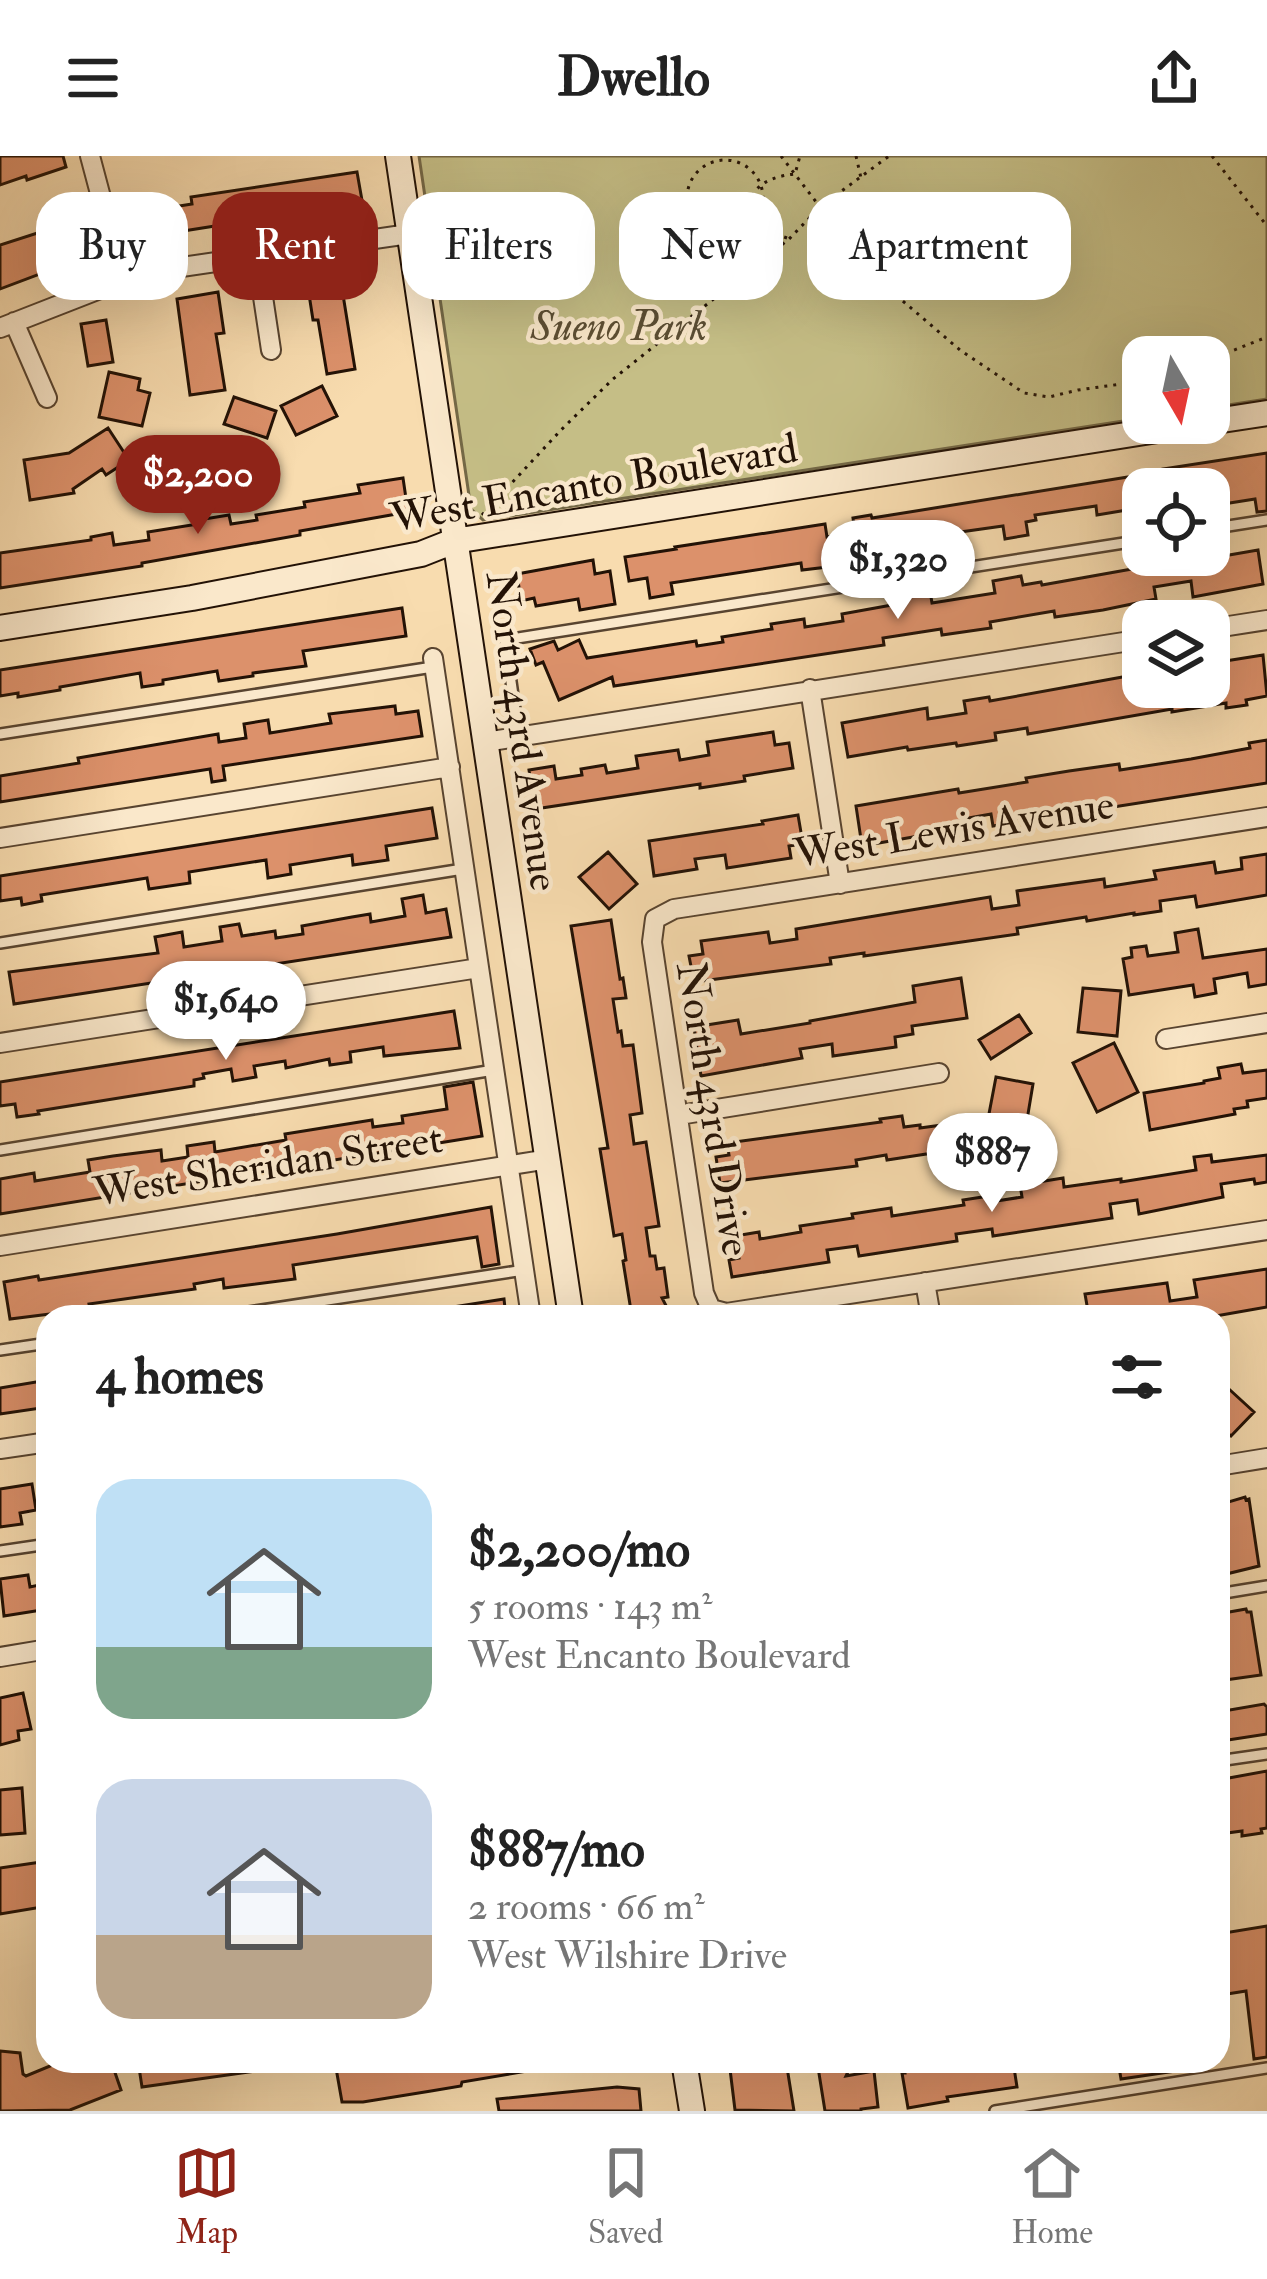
<!DOCTYPE html>
<html lang="en">
<head>
<meta charset="utf-8">
<style>
  :root { --surface:#fff; --page:#f6f6f6; --text:#222; --muted:#767676; --line:#e0e0e0; --accent:#8f2418 }
  body { margin:0; font-family:"IM FELL Double Pica",serif; background:var(--page); color:var(--text); height:100vh; display:flex; flex-direction:column; font-size:45px; white-space:nowrap }
  * { box-sizing:border-box; margin:0 }
  p { font-size:39px; color:var(--muted) }
  .icon { flex:none; width:66px; height:66px; fill:none; stroke:currentColor; stroke-width:2; stroke-linecap:round; stroke-linejoin:round }
  .map { position:relative; flex:1; overflow:hidden }
  .side { position:absolute; left:36px; top:1149px; width:1194px; height:768px; display:flex; flex-direction:column; background:var(--surface); border-radius:36px; box-shadow:0 12px 48px #0002 }
  .side>* { flex:none }
  .top-card { position:absolute; left:36px; top:36px; width:1197px; height:108px; display:flex; gap:24px }
  .needle { width:78px; rotate:171deg }
  .controls { position:absolute; left:1122px; top:180px; display:grid; gap:24px }
  .controls a { display:grid; place-items:center; width:108px; height:108px; border-radius:24px; background:var(--surface); box-shadow:0 12px 48px #0002; font-size:60px }
  .price { position:absolute; translate:-50% -102px; padding:0 27px; border-radius:42px; background:#fff; color:#222; font-size:39px; line-height:78px; filter:drop-shadow(0 3px 6px #0008) }
  .price::after { content:''; position:absolute; left:50%; top:72px; width:36px; height:27px; margin-left:-18px; background:inherit; clip-path:polygon(0 0,100% 0,50% 100%) }
  .price.selected { background:var(--accent); color:#fff }
  ul { padding:0; list-style:none }
  li { display:flex; align-items:center; gap:36px; height:300px; padding:0 60px }
  li span { display:grid; place-items:center; flex:none; width:336px; height:240px; border-radius:36px; color:#555 }
  li>.icon { margin-inline-start:auto }
  span .icon { width:144px; height:144px; fill:#fffc; stroke-width:1 }
  li b { font-size:51px }
  h2 { display:flex; justify-content:space-between; align-items:center; height:144px; padding:0 60px; font-size:51px }
  .chip { padding:0 42px; border-radius:36px; background:var(--surface); box-shadow:0 12px 48px #0002; font-size:42px; line-height:108px }
  .chip.selected { background:var(--accent); color:#fff }
  header { display:flex; justify-content:space-between; align-items:center; height:156px; padding:0 60px; background:var(--surface); font-size:54px; font-weight:800 }
  .menu { display:flex; justify-content:space-around; align-items:center; height:168px; border-top:3px solid var(--line); background:var(--surface); font-size:33px; color:var(--muted) }
  .menu a { display:grid; justify-items:center; gap:6px }
  .menu .selected { color:var(--accent) }
  .map>svg:first-child { display:block }
  .green { fill:#c5be86; stroke:#746846; stroke-width:3 }
  .building { fill:#dc916b; stroke:#231206; stroke-width:3 }
  .lines { fill:none; stroke-linecap:round; stroke-linejoin:round }
  .lane-casing { stroke:#584430; stroke-width:14 }
  .street-casing { stroke:#584430; stroke-width:22 }
  .secondary-casing { stroke:#231206; stroke-width:28 }
  .path { stroke:#231206; stroke-width:3; stroke-dasharray:3 6; stroke-linecap:butt }
  .lane { stroke:#fae8cb; stroke-width:9 }
  .street { stroke:#fae8cb; stroke-width:18 }
  .secondary { stroke:#fae8cb; stroke-width:24 }
  .labels { text-anchor:middle; dominant-baseline:central; stroke-width:9; stroke-linejoin:round; paint-order:stroke }
  .park-label { font-size:42px; font-style:italic; fill:#5c4e33; stroke:#fae8cb }
  .street-label { font-size:42px; fill:#231206; stroke:#fae8cb }
</style>
</head>
<body>
<header><svg class="icon" aria-label="menu" viewBox="0 0 24 24"><path d="M4 6h16M4 12h16M4 18h16"/></svg>Dwello<svg class="icon" aria-label="share" viewBox="0 0 24 24"><path d="M12 15V3M7 8l5-5 5 5M5 13v7h14v-7"/></svg></header>
<div class="map">
<svg width="1267" height="1955" viewBox="0 0 1267 1955">
  <rect width="100%" height="100%" fill="#f8dcaf"/>
  <filter id="stains"><feTurbulence type="fractalNoise" baseFrequency=".00167" numOctaves="4"/><feColorMatrix values="0 0 0 0 .2 0 0 0 0 .09 0 0 0 0 .02 0 0 0 .5 -.17"/></filter>
  <radialGradient id="worn" r=".72"><stop offset=".6" stop-color="#630" stop-opacity="0"/><stop offset="1" stop-color="#630" stop-opacity=".3"/></radialGradient>
  <path class="green" d="M 419,0 L 1267,0 L 1267,243 L 1209,252 L 1209,201 L 1143,201 L 1143,262 L 483,364 L 471,353 Z"/>
  <path class="building" d="M 0,0 L 63,0 L 66,11 L 27,24 L 26,20 L 0,29 Z
    M 357,16 L 363,50 L 254,68 L 253,64 L 139,82 L 134,46 L 153,44 L 154,54 L 192,48 L 191,41 Z
    M 78,64 L 90,99 L 0,133 L 0,89 Z
    M 339,114 L 355,213 L 327,218 L 318,164 L 313,164 L 306,119 Z
    M 218,136 L 224,177 L 216,178 L 225,234 L 190,239 L 177,143 Z
    M 106,164 L 113,206 L 88,210 L 81,168 Z
    M 109,216 L 140,223 L 138,234 L 150,237 L 142,270 L 99,261 Z
    M 322,230 L 337,260 L 296,279 L 281,250 Z
    M 234,241 L 276,255 L 267,282 L 224,268 Z
    M 108,272 L 129,304 L 106,319 L 102,313 L 73,333 L 74,337 L 30,344 L 24,304 L 69,297 Z
    M 1267,297 L 1267,355 L 1257,356 L 1255,343 L 1217,349 L 1216,341 L 1209,342 L 1209,333 L 1166,333 L 1163,313 Z
    M 1134,320 L 1138,343 L 1126,345 L 1127,354 L 1097,359 L 1096,350 L 1035,359 L 1036,364 L 1026,366 L 1028,379 L 1005,383 L 1003,370 L 932,380 L 877,391 L 879,405 L 802,414 L 801,407 L 671,427 L 673,438 L 650,442 L 647,422 L 629,425 L 625,401 L 676,393 L 675,391 L 825,368 L 827,381 L 855,376 L 853,362 L 871,359 L 872,362 Z
    M 403,322 L 408,356 L 300,375 L 300,379 L 142,407 L 142,410 L 0,432 L 0,397 L 91,384 L 91,381 L 112,377 L 114,389 L 149,384 L 148,376 L 198,368 L 198,364 L 229,359 L 231,368 L 257,364 L 256,359 L 305,351 L 304,346 L 360,337 L 358,329 Z
    M 1258,394 L 1263,428 L 1193,441 L 1191,425 L 1154,431 L 1156,443 L 1103,454 L 1055,461 L 1054,455 L 990,466 L 991,472 L 942,479 L 941,473 L 883,482 L 884,489 L 614,530 L 612,521 L 559,544 L 543,506 L 536,509 L 530,493 L 554,485 L 558,494 L 579,484 L 587,502 L 696,485 L 697,490 L 723,486 L 722,481 L 772,473 L 771,468 L 804,463 L 805,471 L 843,465 L 842,458 L 903,447 L 902,439 L 930,435 L 932,447 L 995,437 L 993,425 L 1021,420 L 1023,429 L 1041,426 L 1042,429 L 1160,408 L 1159,403 L 1187,399 L 1205,399 L 1206,403 Z
    M 593,404 L 595,418 L 610,415 L 615,448 L 580,454 L 578,443 L 536,450 L 534,442 L 521,445 L 517,418 Z
    M 402,452 L 406,480 L 303,495 L 306,510 L 253,517 L 253,520 L 219,525 L 217,515 L 163,524 L 163,528 L 142,531 L 140,517 L 60,531 L 60,534 L 18,541 L 18,537 L 0,540 L 0,514 Z
    M 1263,499 L 1267,540 L 1246,544 L 1247,549 L 1226,552 L 1226,547 L 1172,556 L 1172,553 L 1028,578 L 1027,572 L 995,577 L 996,584 L 957,590 L 956,587 L 908,594 L 907,591 L 848,601 L 842,567 L 927,552 L 928,563 L 966,557 L 964,545 L 989,541 L 990,545 L 1139,518 L 1142,531 L 1223,531 L 1219,506 Z
    M 395,550 L 396,558 L 418,555 L 422,580 L 223,610 L 225,624 L 212,626 L 210,613 L 0,646 L 0,620 L 79,607 L 78,602 L 218,578 L 219,586 L 246,582 L 244,568 L 268,564 L 270,577 L 331,567 L 329,558 Z
    M 773,576 L 775,589 L 789,587 L 793,612 L 744,620 L 745,625 L 700,632 L 700,628 L 535,653 L 529,614 L 554,610 L 556,623 L 582,619 L 581,613 L 605,609 L 607,617 L 638,612 L 636,600 L 678,594 L 680,604 L 709,599 L 707,586 Z
    M 1267,584 L 1267,627 L 1094,654 L 1094,650 L 1012,663 L 1012,667 L 993,670 L 991,658 L 963,663 L 964,672 L 862,690 L 856,650 L 958,633 L 959,637 L 1027,626 L 1026,622 L 1069,615 L 1119,608 L 1120,614 L 1191,603 L 1250,592 L 1249,587 Z
    M 432,652 L 437,682 L 386,690 L 388,704 L 353,709 L 352,699 L 290,709 L 291,718 L 268,722 L 266,704 L 189,716 L 190,727 L 149,733 L 147,722 L 41,739 L 42,745 L 22,749 L 21,742 L 0,745 L 0,720 Z
    M 798,659 L 803,688 L 789,690 L 791,702 L 727,712 L 725,699 L 695,703 L 697,713 L 654,720 L 649,685 L 763,668 L 762,665 Z
    M 608,696 L 637,728 L 609,753 L 579,721 Z
    M 1267,698 L 1267,739 L 1197,751 L 1195,740 L 1160,745 L 1161,755 L 1134,759 L 1134,757 L 1087,765 L 1086,761 L 1017,772 L 1018,778 L 864,800 L 864,797 L 830,802 L 831,808 L 694,826 L 689,800 L 703,798 L 701,785 L 768,776 L 770,787 L 797,783 L 796,773 L 990,741 L 992,753 L 1019,749 L 1017,735 L 1104,723 L 1105,731 L 1156,723 L 1154,715 L 1214,706 L 1216,717 L 1242,713 L 1241,702 Z
    M 423,739 L 426,757 L 446,753 L 451,781 L 14,848 L 9,816 L 158,797 L 155,781 L 182,776 L 184,791 L 222,785 L 220,771 L 239,768 L 242,780 L 275,775 L 276,782 L 303,778 L 302,770 L 352,761 L 370,758 L 371,766 L 405,760 L 402,743 Z
    M 611,764 L 620,823 L 623,822 L 626,842 L 613,843 L 618,876 L 621,875 L 623,890 L 633,889 L 642,957 L 630,959 L 634,988 L 646,986 L 659,1070 L 646,1072 L 650,1100 L 655,1100 L 657,1113 L 664,1112 L 668,1141 L 662,1142 L 672,1161 L 632,1161 L 623,1105 L 626,1104 L 622,1078 L 614,1080 L 600,993 L 608,992 L 571,770 Z
    M 1198,773 L 1203,802 L 1267,793 L 1267,828 L 1249,831 L 1247,817 L 1214,823 L 1216,837 L 1195,841 L 1193,829 L 1129,839 L 1123,803 L 1132,801 L 1131,792 L 1146,790 L 1148,800 L 1178,796 L 1175,777 Z
    M 961,822 L 967,862 L 912,870 L 913,878 L 895,881 L 896,891 L 833,900 L 832,888 L 800,893 L 802,902 L 701,920 L 694,871 L 738,864 L 741,878 L 810,867 L 810,865 L 915,846 L 913,830 Z
    M 1083,832 L 1121,835 L 1117,880 L 1078,876 Z
    M 454,855 L 460,892 L 384,900 L 383,891 L 350,896 L 351,906 L 330,909 L 329,903 L 286,912 L 285,905 L 254,910 L 256,921 L 233,925 L 231,913 L 203,918 L 204,922 L 194,924 L 194,930 L 38,955 L 39,958 L 17,961 L 15,948 L 0,950 L 0,926 Z
    M 1019,859 L 1031,877 L 991,903 L 979,884 Z
    M 1114,887 L 1138,936 L 1097,956 L 1073,907 Z
    M 1241,908 L 1243,917 L 1267,914 L 1267,942 L 1247,945 L 1248,951 L 1234,953 L 1235,958 L 1150,974 L 1144,937 L 1204,927 L 1204,925 L 1220,922 L 1218,912 Z
    M 996,921 L 1033,928 L 1026,970 L 988,963 Z
    M 473,926 L 482,980 L 0,1058 L 0,1023 L 34,1017 L 35,1025 L 90,1016 L 88,1004 L 113,1000 L 161,994 L 162,1005 L 188,1001 L 187,990 L 214,986 L 215,996 L 286,984 L 285,978 L 372,964 L 373,971 L 403,967 L 402,960 L 447,953 L 444,931 Z
    M 902,960 L 904,971 L 920,969 L 920,972 L 964,966 L 970,1004 L 948,1007 L 946,995 L 887,1004 L 886,999 L 856,1004 L 857,1010 L 720,1027 L 716,1001 L 729,999 L 727,987 L 881,966 L 880,963 Z
    M 1211,999 L 1212,1006 L 1267,999 L 1267,1026 L 1255,1028 L 1254,1023 L 1221,1028 L 1223,1041 L 1139,1058 L 1137,1044 L 1110,1048 L 1112,1062 L 993,1080 L 992,1073 L 956,1078 L 957,1085 L 859,1100 L 857,1090 L 827,1094 L 829,1106 L 732,1121 L 729,1104 L 739,1102 L 735,1080 L 759,1076 L 760,1083 L 801,1076 L 800,1070 L 853,1062 L 852,1058 L 891,1052 L 892,1060 L 964,1049 L 963,1044 L 989,1040 L 990,1046 L 1022,1041 L 1020,1029 L 1063,1022 L 1064,1031 L 1121,1023 L 1121,1026 L 1196,1014 L 1194,1001 Z
    M 491,1051 L 499,1108 L 482,1111 L 477,1081 L 293,1109 L 295,1123 L 224,1132 L 223,1123 L 194,1128 L 195,1133 L 89,1148 L 90,1153 L 10,1163 L 4,1126 L 38,1120 L 39,1124 L 337,1078 Z
    M 1267,1113 L 1267,1151 L 1210,1161 L 1089,1161 L 1085,1138 L 1167,1127 L 1170,1145 L 1197,1141 L 1194,1124 Z
    M 504,1143 L 506,1161 L 440,1161 L 440,1153 Z
    M 1218,1223 L 1254,1256 L 1231,1280 L 1218,1268 Z
    M 48,1224 L 48,1251 L 0,1258 L 0,1232 Z
    M 32,1328 L 36,1354 L 20,1357 L 22,1368 L 0,1371 L 0,1333 Z
    M 1245,1341 L 1246,1344 L 1249,1343 L 1259,1410 L 1218,1420 L 1218,1349 Z
    M 28,1419 L 30,1431 L 44,1428 L 48,1453 L 4,1460 L 0,1423 Z
    M 1246,1453 L 1247,1456 L 1251,1456 L 1261,1519 L 1218,1525 L 1218,1458 Z
    M 23,1537 L 31,1573 L 18,1575 L 19,1584 L 0,1589 L 0,1542 Z
    M 1264,1548 L 1267,1551 L 1267,1578 L 1228,1584 L 1228,1580 L 1218,1582 L 1218,1556 Z
    M 1267,1615 L 1267,1672 L 1261,1673 L 1262,1677 L 1242,1680 L 1242,1675 L 1227,1677 L 1218,1624 Z
    M 22,1632 L 25,1677 L 0,1679 L 0,1634 Z
    M 48,1705 L 48,1750 L 0,1758 L 0,1712 Z
    M 1267,1770 L 1267,1901 L 1254,1903 L 1246,1835 L 1227,1838 L 1226,1832 L 1218,1834 L 1218,1778 Z
    M 0,1895 L 20,1897 L 23,1918 L 26,1920 L 62,1905 L 111,1905 L 121,1934 L 70,1954 L 0,1955 Z
    M 138,1905 L 271,1905 L 271,1913 L 142,1931 Z
    M 363,1905 L 545,1905 L 545,1912 L 462,1926 L 461,1930 L 431,1935 L 363,1946 L 342,1946 L 336,1912 Z
    M 729,1905 L 786,1905 L 794,1955 L 735,1954 Z
    M 817,1905 L 853,1905 L 846,1920 L 874,1915 L 878,1951 L 861,1953 L 861,1955 L 825,1955 Z
    M 904,1905 L 1013,1905 L 1017,1931 L 947,1941 L 948,1945 L 908,1952 L 902,1917 L 905,1917 Z
    M 1118,1905 L 1190,1905 L 1190,1913 L 1121,1923 Z
    M 617,1931 L 639,1933 L 641,1955 L 499,1955 L 497,1943 Z"/>
  <g class="lines">
    <g class="lane-casing">
      <path id="lane" d="M 1209,373 L 1267,364
        M 0,578 L 433,511
        M 519,581 L 505,484 L 1143,384
        M 0,787 L 463,713
        M 0,994 L 494,914
        M 216,1161 L 524,1114
        M 0,1194 L 48,1187
        M 0,1395 L 48,1388
        M 1218,1438 L 1267,1430
        M 1218,1605 L 1267,1598
        M 995,1955 L 1267,1912"/>
    </g>
    <g class="street-casing">
      <path id="street" d="M 90,0 L 123,124
        M 257,101 L 271,194
        M 14,166 L 47,242
        M 0,172 L 123,124 L 161,114 L 409,78
        M 1209,473 L 1267,464
        M 433,502 L 531,1161
        M 810,533 L 840,728
        M 485,586 L 1143,483
        M 1267,661 L 674,753 L 655,763 L 652,786 L 704,1137 L 711,1153 L 726,1157 L 1267,1074
        M 0,682 L 450,611
        M 1166,883 L 1267,867
        M 0,887 L 479,812
        M 679,959 L 939,917
        M 0,1090 L 549,1003
        M 925,1126 L 931,1161
        M 0,1293 L 48,1286
        M 1218,1310 L 1267,1302
        M 0,1501 L 48,1493"/>
    </g>
    <g class="secondary-casing">
      <path id="secondary" d="M 398,0 L 571,1161
        M 1209,266 L 1267,257
        M 0,472 L 192,442 L 421,398 L 454,385 L 1202,267
        M 684,1905 L 692,1955"/>
    </g>
    <path class="path" d="M 781,0 L 820,51 L 830,85 L 845,111 L 876,122 L 960,194 L 1024,237 L 1049,241 L 1078,234 L 1143,225
      M 856,0 L 861,22
      M 1212,0 L 1267,70
      M687 42a38 38 0 1 1 76 0a38 38 0 1 1-76 0Z
      M 787,82 L 761,73 C 737,39 761,21 795,18 L 800,0
      M 1209,204 L 1267,181
      M 482,359 L 561,274 L 613,223 L 789,83 L 820,51 L 889,0"/>
    <use href="#lane" class="lane"/>
    <use href="#street" class="street"/>
    <use href="#secondary" class="secondary"/>
  </g>
  <g class="labels">
    <g class="park-label">
      <text x="619" y="171">Sueno Park</text>
    </g>
    <g class="street-label">
      <text transform="translate(594 328) rotate(-10)">West Encanto Boulevard</text>
      <text transform="translate(522 575) rotate(82)">North 43rd Avenue</text>
      <text transform="translate(954 674) rotate(-9)">West Lewis Avenue</text>
      <text transform="translate(713 953) rotate(81)">North 43rd Drive</text>
      <text transform="translate(268 1010) rotate(-9)">West Sheridan Street</text>
    </g>
  </g>
  <rect width="100%" height="100%" filter="url(#stains)"/>
  <rect width="100%" height="100%" fill="url(#worn)"/>
</svg>
<div class="controls">
<a><svg class="needle" viewBox="-14 -14 28 28"><path d="M0-13l5 13h-10z" fill="#e53935"/><path d="M0 13l5-13h-10z" fill="#767676"/></svg></a>
<a><svg class="icon" aria-label="locate" viewBox="0 0 24 24"><circle cx="12" cy="12" r="6"/><path d="M12 2v4M12 18v4M2 12h4M18 12h4"/></svg></a>
<a><svg class="icon" aria-label="layers" viewBox="0 0 24 24"><path d="M12 4l9 5-9 5-9-5zM3 14l9 5 9-5"/></svg></a>
</div>
<b class="price selected" style="left:198px;top:381px">$2,200</b>
<b class="price" style="left:898px;top:466px">$1,320</b>
<b class="price" style="left:226px;top:907px">$1,640</b>
<b class="price" style="left:992px;top:1059px">$887</b>
<div class="top-card">
<a class="chip">Buy</a>
<a class="chip selected">Rent</a>
<a class="chip">Filters</a>
<a class="chip">New</a>
<a class="chip">Apartment</a>
</div>
<section class="side">
<h2>4 homes<svg class="icon" aria-label="filters" viewBox="0 0 24 24"><path d="M4 7h16M4 17h16"/><circle cx="9" cy="7" r="2"/><circle cx="15" cy="17" r="2"/></svg></h2>
<ul>
<li><span style="background:linear-gradient(#bfe0f5 70%,#7fa58c 0)"><svg class="icon" aria-label="home" viewBox="0 0 24 24"><path d="M3 11l9-7 9 7M6 9v11h12V9"/></svg></span><div><b>$2,200/mo</b><p>5 rooms · 143 m²</p><p>West Encanto Boulevard</p></div></li>
<li><span style="background:linear-gradient(#c9d6e8 65%,#b9a48a 0)"><svg class="icon" aria-label="home" viewBox="0 0 24 24"><path d="M3 11l9-7 9 7M6 9v11h12V9"/></svg></span><div><b>$887/mo</b><p>2 rooms · 66 m²</p><p>West Wilshire Drive</p></div></li>
</ul>
</section>
</div>
<nav class="menu">
<a class="selected"><svg class="icon" aria-label="map" viewBox="0 0 24 24"><path d="M3 6l6-2 6 2 6-2v14l-6 2-6-2-6 2zM9 4v14M15 6v14"/></svg>Map</a>
<a><svg class="icon" aria-label="saved" viewBox="0 0 24 24"><path d="M7 4h10v16l-5-4-5 4z"/></svg>Saved</a>
<a><svg class="icon" aria-label="home" viewBox="0 0 24 24"><path d="M3 11l9-7 9 7M6 9v11h12V9"/></svg>Home</a>
</nav>
</body>
</html>
